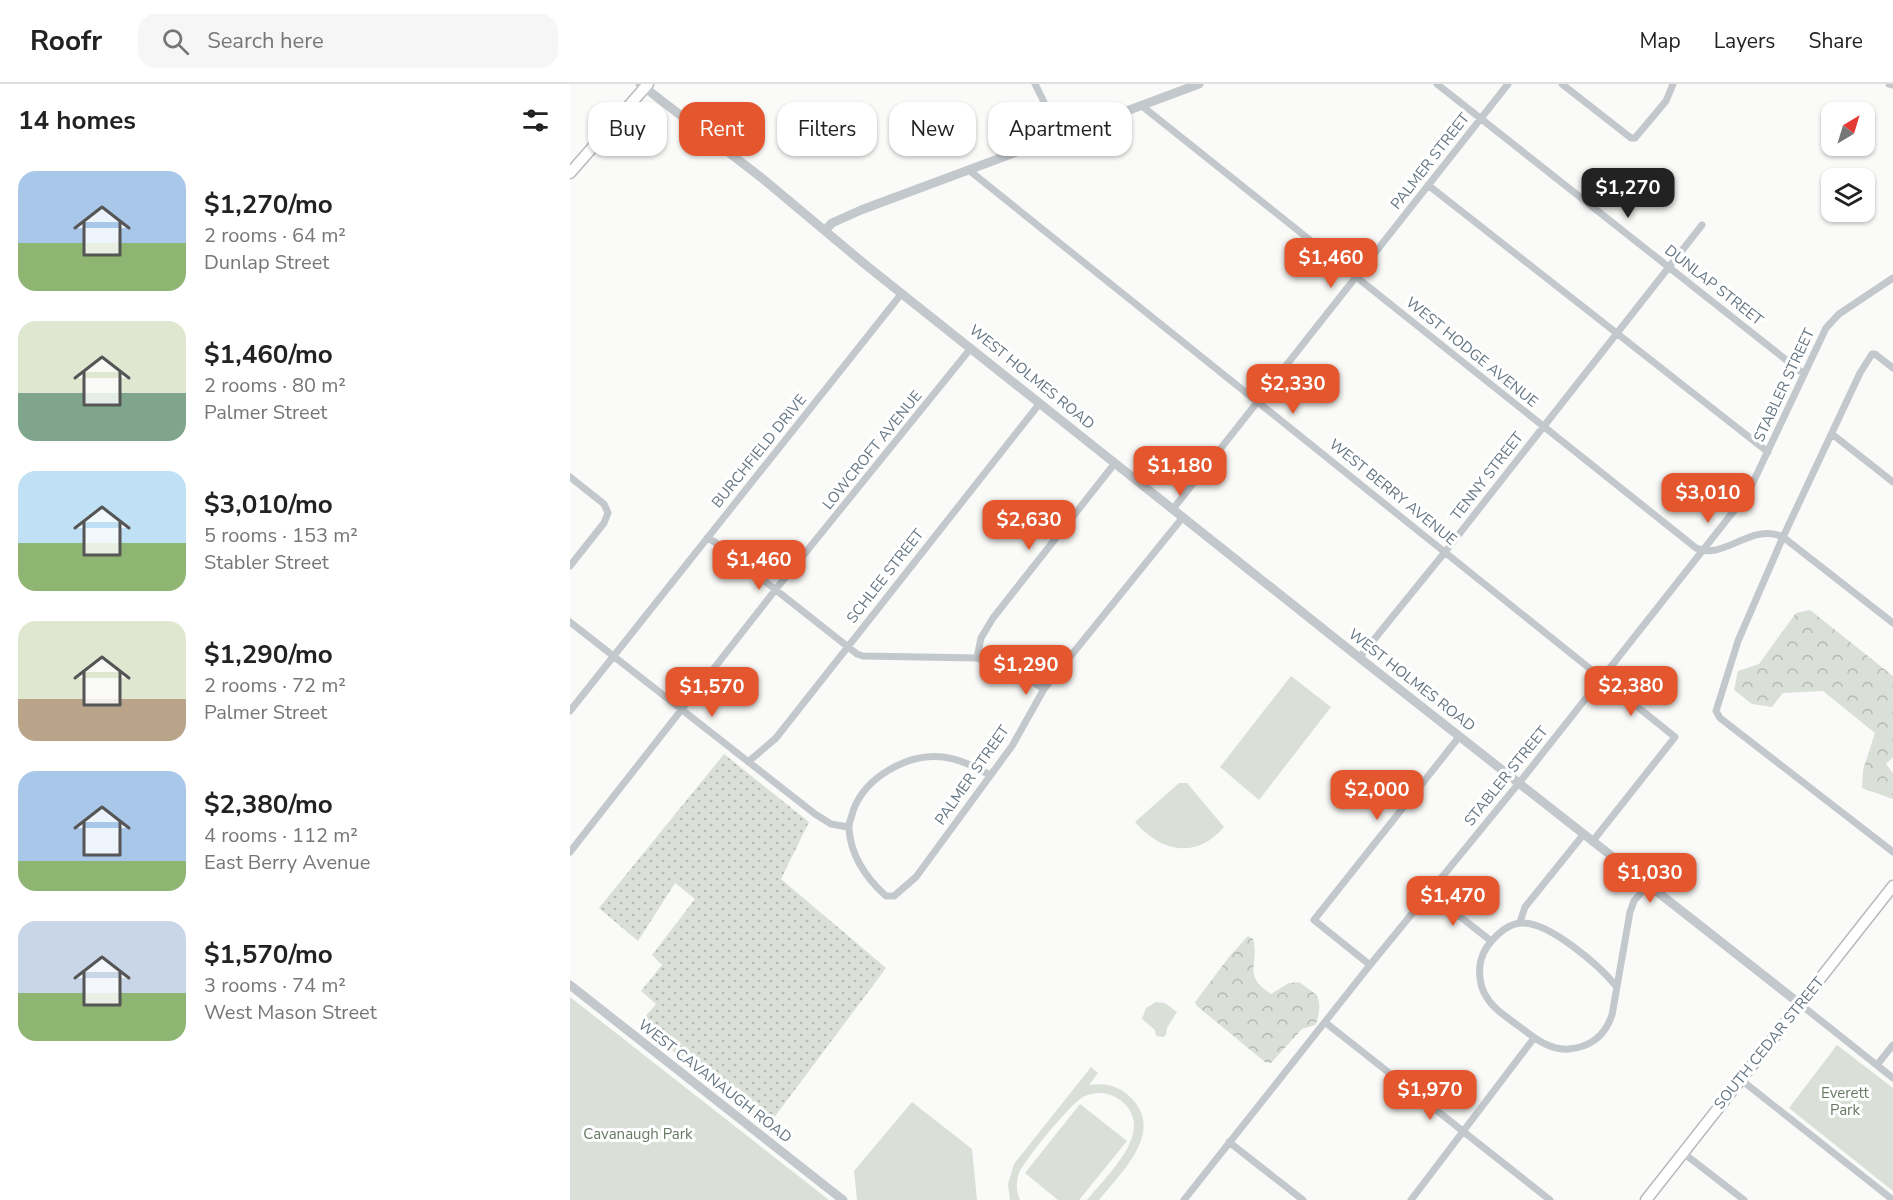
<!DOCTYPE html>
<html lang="en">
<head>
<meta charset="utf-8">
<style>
  :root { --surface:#fff; --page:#f6f6f6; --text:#222; --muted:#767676; --line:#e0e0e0; --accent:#e4572e }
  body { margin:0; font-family:"Nunito Sans",sans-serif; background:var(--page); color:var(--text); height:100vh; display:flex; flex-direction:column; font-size:22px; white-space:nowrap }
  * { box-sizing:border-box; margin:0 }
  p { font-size:20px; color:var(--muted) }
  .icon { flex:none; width:33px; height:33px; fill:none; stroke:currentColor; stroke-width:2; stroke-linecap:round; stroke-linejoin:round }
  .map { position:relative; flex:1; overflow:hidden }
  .sheet { display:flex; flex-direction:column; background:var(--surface); width:570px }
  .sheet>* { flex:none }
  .guide { position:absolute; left:18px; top:18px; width:570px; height:54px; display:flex; gap:12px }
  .needle { width:39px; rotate:38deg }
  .buttons { position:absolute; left:1251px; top:18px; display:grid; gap:12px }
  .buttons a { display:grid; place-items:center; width:54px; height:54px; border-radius:12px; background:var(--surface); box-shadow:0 2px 4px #0004; font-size:30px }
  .price { position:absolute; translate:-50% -51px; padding:0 14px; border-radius:12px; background:var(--accent); color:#fff; font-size:20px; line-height:39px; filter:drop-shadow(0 2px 3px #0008) }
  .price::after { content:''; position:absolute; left:50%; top:36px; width:18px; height:14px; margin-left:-9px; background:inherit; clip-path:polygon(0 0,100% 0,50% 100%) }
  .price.current { background:#222; color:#fff }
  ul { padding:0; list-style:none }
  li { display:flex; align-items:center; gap:18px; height:150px; padding:0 18px }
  li span { display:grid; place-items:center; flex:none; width:168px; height:120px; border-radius:18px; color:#555 }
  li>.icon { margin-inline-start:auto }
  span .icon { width:72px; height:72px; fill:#fffc; stroke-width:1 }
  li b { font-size:26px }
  h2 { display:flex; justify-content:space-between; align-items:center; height:72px; padding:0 18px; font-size:26px }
  .chip { padding:0 21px; border-radius:18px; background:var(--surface); box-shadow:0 2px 4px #0004; font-size:21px; line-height:54px }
  .chip.current { background:var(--accent); color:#fff }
  header { display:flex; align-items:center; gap:36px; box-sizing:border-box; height:84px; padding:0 30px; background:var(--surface); border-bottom:2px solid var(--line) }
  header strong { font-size:28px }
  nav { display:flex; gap:33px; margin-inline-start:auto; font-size:21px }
  .search { width:420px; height:54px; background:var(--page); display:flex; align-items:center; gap:15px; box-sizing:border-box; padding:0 21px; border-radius:18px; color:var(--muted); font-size:22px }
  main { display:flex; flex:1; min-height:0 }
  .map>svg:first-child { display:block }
  .grass { fill:url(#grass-dots) }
  .forest { fill:url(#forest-crowns) }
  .park { fill:#dadfd7 }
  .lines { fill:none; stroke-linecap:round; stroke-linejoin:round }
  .primary-casing { stroke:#b5babe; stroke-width:13 }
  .minor { stroke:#c3c8cc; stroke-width:7 }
  .tertiary { stroke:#c3c8cc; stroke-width:9 }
  .primary { stroke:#fff; stroke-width:10 }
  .labels { text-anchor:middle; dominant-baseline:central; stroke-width:6; stroke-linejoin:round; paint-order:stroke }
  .street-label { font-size:15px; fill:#657683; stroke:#fff }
  .park-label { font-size:15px; fill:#687a64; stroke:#fff }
</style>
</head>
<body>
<header>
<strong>Roofr</strong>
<div class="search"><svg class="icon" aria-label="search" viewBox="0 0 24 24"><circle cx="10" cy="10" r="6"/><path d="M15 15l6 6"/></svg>Search here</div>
<nav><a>Map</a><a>Layers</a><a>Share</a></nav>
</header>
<main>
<section class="sheet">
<h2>14 homes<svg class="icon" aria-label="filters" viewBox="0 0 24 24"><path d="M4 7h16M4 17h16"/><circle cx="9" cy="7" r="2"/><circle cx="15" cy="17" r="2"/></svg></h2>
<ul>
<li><span style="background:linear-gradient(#a9c7e8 60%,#8fb573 0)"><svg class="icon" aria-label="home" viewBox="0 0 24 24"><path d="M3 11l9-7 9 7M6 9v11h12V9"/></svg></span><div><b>$1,270/mo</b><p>2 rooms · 64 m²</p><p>Dunlap Street</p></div></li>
<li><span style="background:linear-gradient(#dfe7d0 60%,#7fa58c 0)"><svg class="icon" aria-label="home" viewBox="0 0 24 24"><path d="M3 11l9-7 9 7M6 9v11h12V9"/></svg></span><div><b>$1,460/mo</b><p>2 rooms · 80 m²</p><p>Palmer Street</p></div></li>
<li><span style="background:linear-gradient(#bfe0f5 60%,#8fb573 0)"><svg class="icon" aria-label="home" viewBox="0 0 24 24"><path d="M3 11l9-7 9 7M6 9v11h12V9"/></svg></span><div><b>$3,010/mo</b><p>5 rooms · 153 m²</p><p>Stabler Street</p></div></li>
<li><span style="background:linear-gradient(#dfe7d0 65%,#b9a48a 0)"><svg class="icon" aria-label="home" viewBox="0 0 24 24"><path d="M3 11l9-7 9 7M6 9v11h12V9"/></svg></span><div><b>$1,290/mo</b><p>2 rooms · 72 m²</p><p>Palmer Street</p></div></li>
<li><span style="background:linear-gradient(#a9c7e8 75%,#8fb573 0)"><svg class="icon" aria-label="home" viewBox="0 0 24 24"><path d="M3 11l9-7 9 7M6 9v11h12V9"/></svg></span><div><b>$2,380/mo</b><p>4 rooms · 112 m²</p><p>East Berry Avenue</p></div></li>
<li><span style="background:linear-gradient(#c9d6e8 60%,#8fb573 0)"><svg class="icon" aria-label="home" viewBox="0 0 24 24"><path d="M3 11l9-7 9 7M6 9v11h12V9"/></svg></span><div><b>$1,570/mo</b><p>3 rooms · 74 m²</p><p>West Mason Street</p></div></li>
</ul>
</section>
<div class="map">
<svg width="1323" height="1116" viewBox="0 0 1323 1116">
  <defs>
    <pattern id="grass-dots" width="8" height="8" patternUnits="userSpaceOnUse" patternTransform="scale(1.5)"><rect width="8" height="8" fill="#dadfd7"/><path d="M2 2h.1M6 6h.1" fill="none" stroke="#b4b9b4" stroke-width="1.8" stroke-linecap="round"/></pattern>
    <pattern id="forest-crowns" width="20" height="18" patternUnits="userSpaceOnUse" patternTransform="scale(1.5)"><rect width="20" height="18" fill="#dadfd7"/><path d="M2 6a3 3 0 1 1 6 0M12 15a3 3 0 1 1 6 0" fill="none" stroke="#b4b9b4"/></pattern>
  </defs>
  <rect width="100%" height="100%" fill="#fafaf8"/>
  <path class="grass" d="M 154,670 L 239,738 L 211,795 L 316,884 L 197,1043 L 69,940 L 86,920 L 71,907 L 92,881 L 82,871 L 125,815 L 105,799 L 68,857 L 29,824 Z"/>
  <path class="forest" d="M 1240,526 L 1323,592 L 1323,673 L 1316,680 L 1323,689 L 1323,715 L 1292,704 L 1293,686 L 1305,649 L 1253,607 L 1213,609 L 1202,623 L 1182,620 L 1164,606 L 1168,587 L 1189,580 L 1226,529 Z
    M 678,852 L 683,855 C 690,882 671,890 701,910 L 719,899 L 729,898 C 743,909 751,909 749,927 C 748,933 748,936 745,941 L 732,945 L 701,979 L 695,978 L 627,922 L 625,918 L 659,873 Z"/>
  <path class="park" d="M 721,592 L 761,623 L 689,716 L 650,683 Z
    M 609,699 L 617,699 L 654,743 C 626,776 591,768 565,738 Z
    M 0,913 L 259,1116 L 0,1116 Z
    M 586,918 L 595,919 L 607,928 L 597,944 L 596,951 L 593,953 L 586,952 L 585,946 L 572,935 L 576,924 Z
    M 1267,961 L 1323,1004 L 1323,1107 L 1219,1024 Z
    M 521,983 L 528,989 L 519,1001 C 533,999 547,1001 558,1011 C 598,1046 551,1088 529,1116 L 517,1116 C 536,1092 589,1045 550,1016 C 540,1008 526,1007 515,1012 C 502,1017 455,1076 449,1089 C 446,1098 446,1107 450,1116 L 440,1116 L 438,1100 L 444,1080 Z
    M 342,1018 L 402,1065 L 407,1116 L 287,1116 L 284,1087 Z
    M 510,1020 L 557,1057 L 509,1116 L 488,1116 L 455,1089 Z"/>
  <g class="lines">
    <g class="primary-casing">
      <path id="primary" d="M 0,89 L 78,0
        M 1076,1116 L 1323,802"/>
    </g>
    <path class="minor" d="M 465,0 L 473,16 L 487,54
      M 867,0 L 1234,290
      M 992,0 L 1061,54 L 1065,54 L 1096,17 L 1103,0
      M 1319,0 L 1323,1
      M 572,22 L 1126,464 C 1154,477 1181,438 1213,453 L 1323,539
      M 400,87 L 1105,653 L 1022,758
      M 858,101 L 1198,368
      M 1323,284 L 1305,270 L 1302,270 L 1290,289 L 1213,453 L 1168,557 L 1146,627 L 1150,634 L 1323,768
      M 1262,350 L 1323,398
      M 0,393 L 34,420 L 38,429 L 34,439 L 0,482
      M 603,425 L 938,0
      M 137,454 L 145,458 L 287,570 L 293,572 L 407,574 C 432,580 453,591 474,605
      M 0,538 L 245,730 L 261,740 L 278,743
      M 407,574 L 411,554 L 423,534 L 545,379
      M 789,574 L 875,468 L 1132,141
      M 0,627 L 332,209
      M 178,678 L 206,654 L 470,319
      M 420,691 C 405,683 390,675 373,673 C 338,669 295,693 283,727 C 282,733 278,739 279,745 C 281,773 296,794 316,812 L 324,812 L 346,793 L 442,662 L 474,605 L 613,433
      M 0,768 L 206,505 L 401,264
      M 859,808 L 921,857
      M 950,838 L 955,823 L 1013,751
      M 800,881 L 744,836 L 889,653
      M 1046,902 C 1029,881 980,839 953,839 C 936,838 915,860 911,876 C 908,887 910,903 916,912 C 923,925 938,934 950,943 C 963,953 980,967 999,965 C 1021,963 1035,952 1042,931 L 1060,828 L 1064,817 L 1078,801
      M 1230,920 L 1323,994
      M 756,939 L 980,1116
      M 1307,981 L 1323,961
      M 1170,995 L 1323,1116
      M 659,1058 L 733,1116
      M 1112,1068 L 1174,1116
      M 614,1116 L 800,881 L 953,694 L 1178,409 L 1256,244 L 1269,230 L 1323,194
      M 841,1116 L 964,954"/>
    <path class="tertiary" d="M 70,0 L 193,95 L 297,182 L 796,579 L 1230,920
      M 255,146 L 262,139 L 291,126 L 629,0
      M 0,901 L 273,1116"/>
    <use href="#primary" class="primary"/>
  </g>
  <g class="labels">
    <g class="street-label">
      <text transform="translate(860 77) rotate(-52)">PALMER STREET</text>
      <text transform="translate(1144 201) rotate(38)">DUNLAP STREET</text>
      <text transform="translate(902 268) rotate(39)">WEST HODGE AVENUE</text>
      <text transform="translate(462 293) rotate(39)">WEST HOLMES ROAD</text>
      <text transform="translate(1214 301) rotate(-65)">STABLER STREET</text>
      <text transform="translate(302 366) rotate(-51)">LOWCROFT AVENUE</text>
      <text transform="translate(189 367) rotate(-51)">BURCHFIELD DRIVE</text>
      <text transform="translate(917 392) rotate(-52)">TENNY STREET</text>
      <text transform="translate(823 408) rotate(39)">WEST BERRY AVENUE</text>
      <text transform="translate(315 492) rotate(-52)">SCHLEE STREET</text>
      <text transform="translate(842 596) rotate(38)">WEST HOLMES ROAD</text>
      <text transform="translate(402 691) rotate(-55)">PALMER STREET</text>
      <text transform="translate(936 692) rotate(-51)">STABLER STREET</text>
      <text transform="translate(1199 959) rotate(-51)">SOUTH CEDAR STREET</text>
      <text transform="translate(145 997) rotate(38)">WEST CAVANAUGH ROAD</text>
    </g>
    <g class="park-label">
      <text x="1275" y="1009">Everett<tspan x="1275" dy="17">Park</tspan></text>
      <text x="68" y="1050">Cavanaugh Park</text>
    </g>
  </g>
</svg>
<div class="buttons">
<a><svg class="needle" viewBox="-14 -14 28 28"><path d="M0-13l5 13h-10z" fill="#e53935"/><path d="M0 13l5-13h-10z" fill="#767676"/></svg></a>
<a><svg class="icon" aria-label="layers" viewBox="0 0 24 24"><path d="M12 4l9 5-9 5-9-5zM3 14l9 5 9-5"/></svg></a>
</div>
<b class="price current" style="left:1058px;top:135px">$1,270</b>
<b class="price" style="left:761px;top:205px">$1,460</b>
<b class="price" style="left:723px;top:331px">$2,330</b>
<b class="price" style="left:610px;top:413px">$1,180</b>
<b class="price" style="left:1138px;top:440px">$3,010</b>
<b class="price" style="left:459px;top:467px">$2,630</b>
<b class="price" style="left:189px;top:507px">$1,460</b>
<b class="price" style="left:456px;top:612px">$1,290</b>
<b class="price" style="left:1061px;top:633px">$2,380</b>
<b class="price" style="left:142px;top:634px">$1,570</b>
<b class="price" style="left:807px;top:737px">$2,000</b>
<b class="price" style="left:1080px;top:820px">$1,030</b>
<b class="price" style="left:883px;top:843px">$1,470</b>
<b class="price" style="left:860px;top:1037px">$1,970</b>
<div class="guide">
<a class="chip">Buy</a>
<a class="chip current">Rent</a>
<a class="chip">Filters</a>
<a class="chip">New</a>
<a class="chip">Apartment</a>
</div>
</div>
</main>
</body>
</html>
